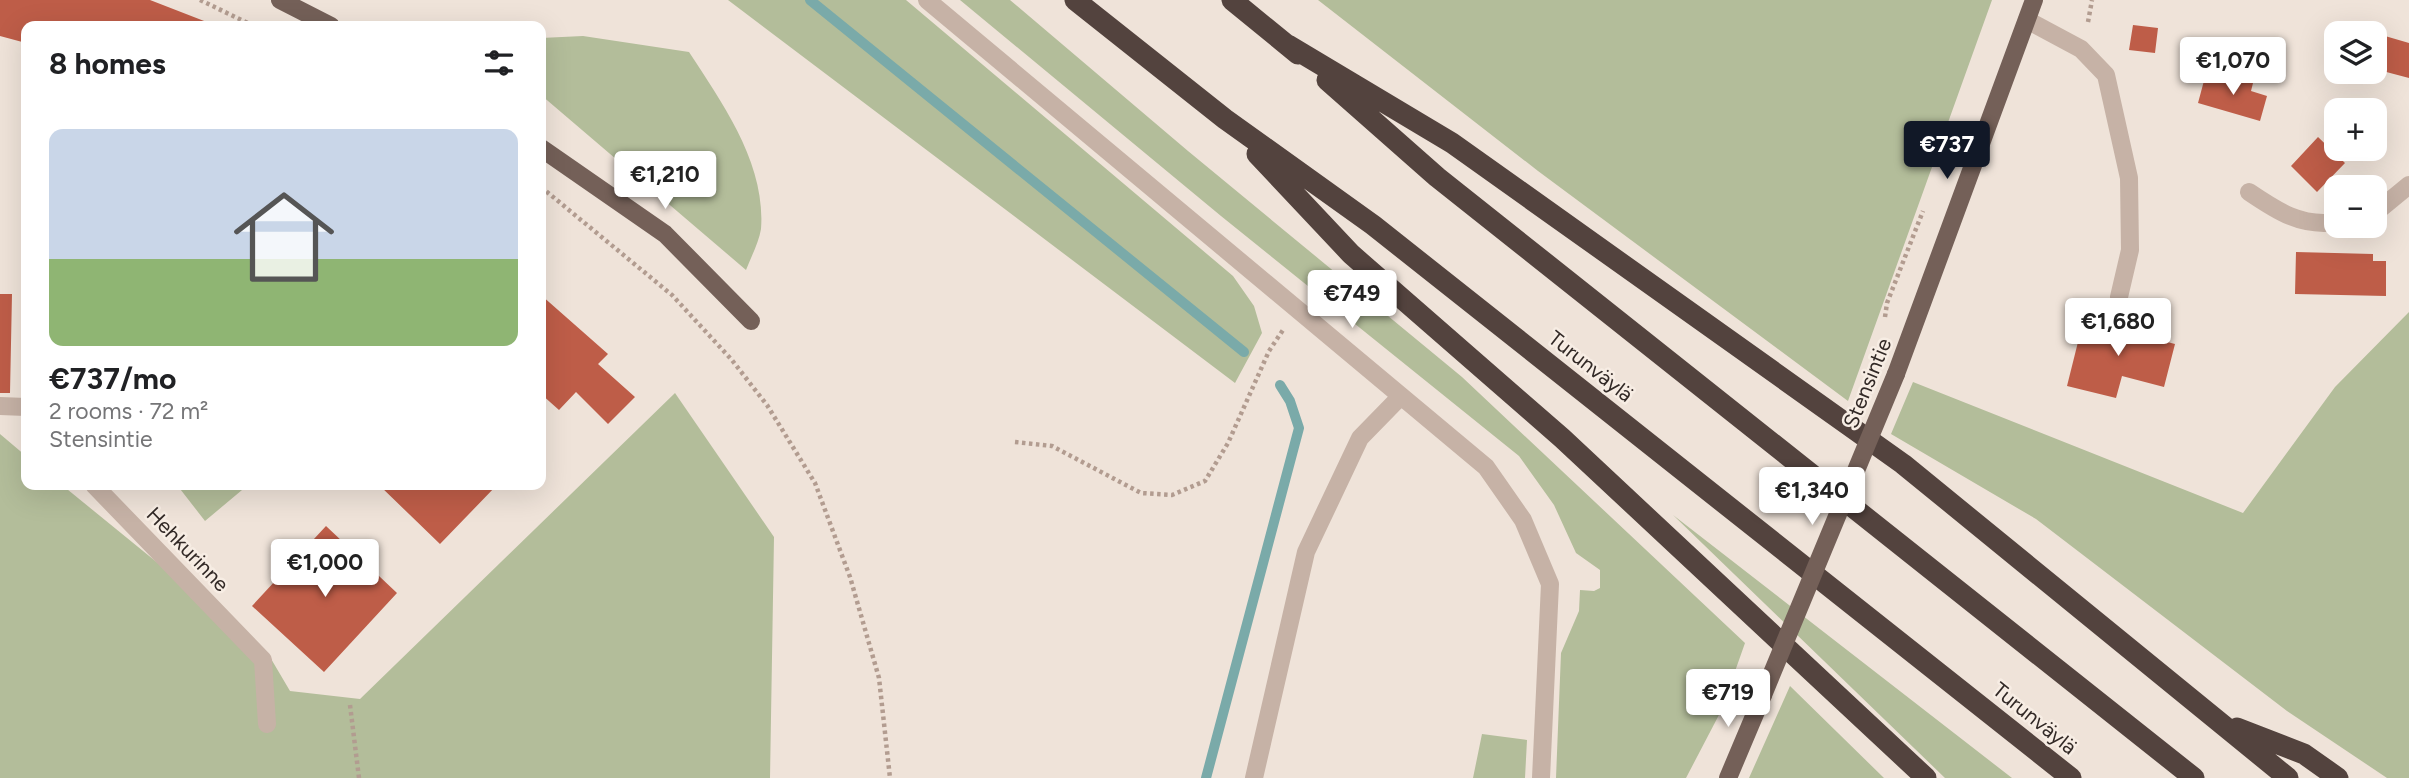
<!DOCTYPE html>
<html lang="en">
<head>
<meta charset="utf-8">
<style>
  :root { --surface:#fff; --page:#f6f6f6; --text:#202124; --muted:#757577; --accent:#111827 }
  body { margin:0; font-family:Figtree,sans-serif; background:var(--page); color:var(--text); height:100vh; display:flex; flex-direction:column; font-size:26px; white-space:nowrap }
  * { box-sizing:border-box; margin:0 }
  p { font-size:23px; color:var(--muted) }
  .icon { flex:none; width:38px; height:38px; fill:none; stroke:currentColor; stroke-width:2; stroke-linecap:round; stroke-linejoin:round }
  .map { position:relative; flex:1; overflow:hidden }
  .sheet { position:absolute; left:21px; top:21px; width:525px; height:469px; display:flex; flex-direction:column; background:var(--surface); border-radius:14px; box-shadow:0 7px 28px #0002 }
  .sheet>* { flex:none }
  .controls { position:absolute; left:2324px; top:21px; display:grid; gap:14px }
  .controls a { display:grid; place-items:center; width:63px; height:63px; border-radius:14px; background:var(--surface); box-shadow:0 7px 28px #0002; font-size:35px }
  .price { position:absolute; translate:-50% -60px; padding:0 16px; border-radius:7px; background:#fff; color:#222; font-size:23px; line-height:46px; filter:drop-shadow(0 2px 4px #0008) }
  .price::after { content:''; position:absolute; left:50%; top:42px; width:21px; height:16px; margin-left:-10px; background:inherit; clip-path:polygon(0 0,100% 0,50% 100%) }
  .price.current { background:var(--accent); color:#fff }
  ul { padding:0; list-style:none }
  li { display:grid; align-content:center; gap:14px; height:371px; padding:0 28px }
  li span { display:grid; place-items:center; height:217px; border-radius:14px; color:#555 }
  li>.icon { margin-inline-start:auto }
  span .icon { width:126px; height:126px; fill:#fffc; stroke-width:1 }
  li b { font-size:30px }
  h2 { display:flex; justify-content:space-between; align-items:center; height:84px; padding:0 28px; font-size:30px }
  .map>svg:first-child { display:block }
  .green { fill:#b3bd9a }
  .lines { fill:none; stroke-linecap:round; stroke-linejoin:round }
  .stream { stroke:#7aaaa9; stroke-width:10 }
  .building { fill:#be5d48 }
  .path { stroke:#b29c90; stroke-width:4.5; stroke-dasharray:3.5 3.5; stroke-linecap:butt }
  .minor { stroke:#c6b2a6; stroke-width:18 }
  .major { stroke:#746058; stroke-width:18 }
  .highway { stroke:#53433e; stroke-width:21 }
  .major-bridge { stroke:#746058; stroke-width:18 }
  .labels { text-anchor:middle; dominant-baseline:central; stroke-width:5; stroke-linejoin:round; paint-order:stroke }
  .street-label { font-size:21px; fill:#322926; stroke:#f7ede4 }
</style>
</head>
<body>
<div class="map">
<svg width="2409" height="778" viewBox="0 0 2409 778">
  <rect width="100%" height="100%" fill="#efe3d9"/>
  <path class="green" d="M 728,0 L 906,0 L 1233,276 L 1254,306 L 1262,333 L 1235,383 Z
    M 960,0 L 1010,0 L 1188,151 L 1462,377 L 1745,643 L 1721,711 L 1686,778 L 1556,778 L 1561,653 L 1579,611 L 1580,590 L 1594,591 L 1600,588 L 1600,570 L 1576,553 L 1554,505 L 1519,456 L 1221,216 Z
    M 1318,0 L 1992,0 L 1848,401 L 1538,171 Z
    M 583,36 L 689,52 C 723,104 766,164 761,229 C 759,242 751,257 746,270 L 541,95 L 541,38 Z
    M 2409,312 L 2409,778 L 2387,778 L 2287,711 L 2036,519 L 1891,434 L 1913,382 L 2243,513 L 2335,387 Z
    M 675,393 L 774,537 L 770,778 L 0,778 L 0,434 L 26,456 L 26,485 L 62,485 L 267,652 L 290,691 L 360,699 Z
    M 177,485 L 248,485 L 205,521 Z
    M 1673,515 L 2012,778 L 1945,778 Z
    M 1790,686 L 1884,778 L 1749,778 Z
    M 1482,734 L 1527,740 L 1525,778 L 1473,778 Z"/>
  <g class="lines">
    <path class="stream" d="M 810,0 L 1244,352
      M 1206,778 L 1299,428 L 1290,401 L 1280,385"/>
  </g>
  <path class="building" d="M 0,0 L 150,0 L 217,26 L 26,26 L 26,43 L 0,36 Z
    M 2133,25 L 2158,28 L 2155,53 L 2129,50 Z
    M 2385,36 L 2409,43 L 2409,78 L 2375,69 Z
    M 2227,75 L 2253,83 L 2251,91 L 2267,96 L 2260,121 L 2198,103 L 2205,77 L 2225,83 Z
    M 2318,137 L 2345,163 L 2317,192 L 2291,166 Z
    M 2296,252 L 2373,254 L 2373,261 L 2386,261 L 2386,296 L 2295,294 Z
    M 0,294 L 12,294 L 10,393 L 0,393 Z
    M 541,295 L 608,354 L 598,364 L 635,397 L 608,424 L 576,392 L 559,410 L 541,394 Z
    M 2123,318 L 2147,323 L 2144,336 L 2175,344 L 2164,387 L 2122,376 L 2116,398 L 2067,386 L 2083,322 L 2120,331 Z
    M 379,485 L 497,485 L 440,544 Z
    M 326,526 L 397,593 L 324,672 L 252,606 Z"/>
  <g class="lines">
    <path class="path" d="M 200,0 L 254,26
      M 2088,22 L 2092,0
      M 541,187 L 672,295 L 731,359 L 767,405 L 815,483 L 850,577 L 879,678 L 890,778
      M 1885,317 L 1887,303 L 1923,211
      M 1015,442 L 1052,446 L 1141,493 L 1172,495 L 1205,481 L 1228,443 L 1269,351 L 1283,330
      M 350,705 L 359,778"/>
    <path class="minor" d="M 927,0 L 1486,467 L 1523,520 L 1550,584 L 1541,778
      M 2027,20 L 2081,49 L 2106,75 L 2129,178 L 2130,250 L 2119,297
      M 2249,192 C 2277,211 2301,227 2336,222
      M 2375,213 L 2409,185
      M 0,406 L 26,407
      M 94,485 L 263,660 L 267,724
      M 1254,778 L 1306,552 L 1360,438 L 1401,396"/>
    <path class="major" d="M 280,0 L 331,26
      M 541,148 L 665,234 L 751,321
      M 1896,374 L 2034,0
      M 1728,778 L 1763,695"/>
    <path class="highway" d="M 1075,0 L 1225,119 L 1373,225 L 2071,778
      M 1232,0 L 1298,54
      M 1288,45 L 1452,143 L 1903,464 L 2288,778
      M 1327,80 L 1437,177 L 2194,778
      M 1257,154 L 1351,254 L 1562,438 L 1926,778
      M 2237,728 L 2304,754 L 2338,778"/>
    <path class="major-bridge" d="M 1763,695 L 1896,374"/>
  </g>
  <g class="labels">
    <g class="street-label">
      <text transform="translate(1591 366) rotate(38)">Turunväylä</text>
      <text transform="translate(1867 383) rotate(-68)">Stensintie</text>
      <text transform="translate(188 549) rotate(46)">Hehkurinne</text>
      <text transform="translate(2035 718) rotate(39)">Turunväylä</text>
    </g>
  </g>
</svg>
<div class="controls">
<a><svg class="icon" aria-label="layers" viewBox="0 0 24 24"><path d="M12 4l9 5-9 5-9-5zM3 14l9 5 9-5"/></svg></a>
<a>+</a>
<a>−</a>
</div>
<b class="price" style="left:2233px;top:97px">€1,070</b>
<b class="price current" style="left:1947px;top:181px">€737</b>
<b class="price" style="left:665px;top:211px">€1,210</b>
<b class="price" style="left:1352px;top:330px">€749</b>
<b class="price" style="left:2118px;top:358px">€1,680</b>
<b class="price" style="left:1812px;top:527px">€1,340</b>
<b class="price" style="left:325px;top:599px">€1,000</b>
<b class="price" style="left:1728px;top:729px">€719</b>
<section class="sheet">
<h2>8 homes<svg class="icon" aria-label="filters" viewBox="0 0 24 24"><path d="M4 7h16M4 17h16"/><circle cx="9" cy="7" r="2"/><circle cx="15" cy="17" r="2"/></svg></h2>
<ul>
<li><span style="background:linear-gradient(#c9d6e8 60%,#8fb573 0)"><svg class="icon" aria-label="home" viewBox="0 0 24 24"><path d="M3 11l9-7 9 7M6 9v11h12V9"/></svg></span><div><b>€737/mo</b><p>2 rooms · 72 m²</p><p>Stensintie</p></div></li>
</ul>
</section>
</div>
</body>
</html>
